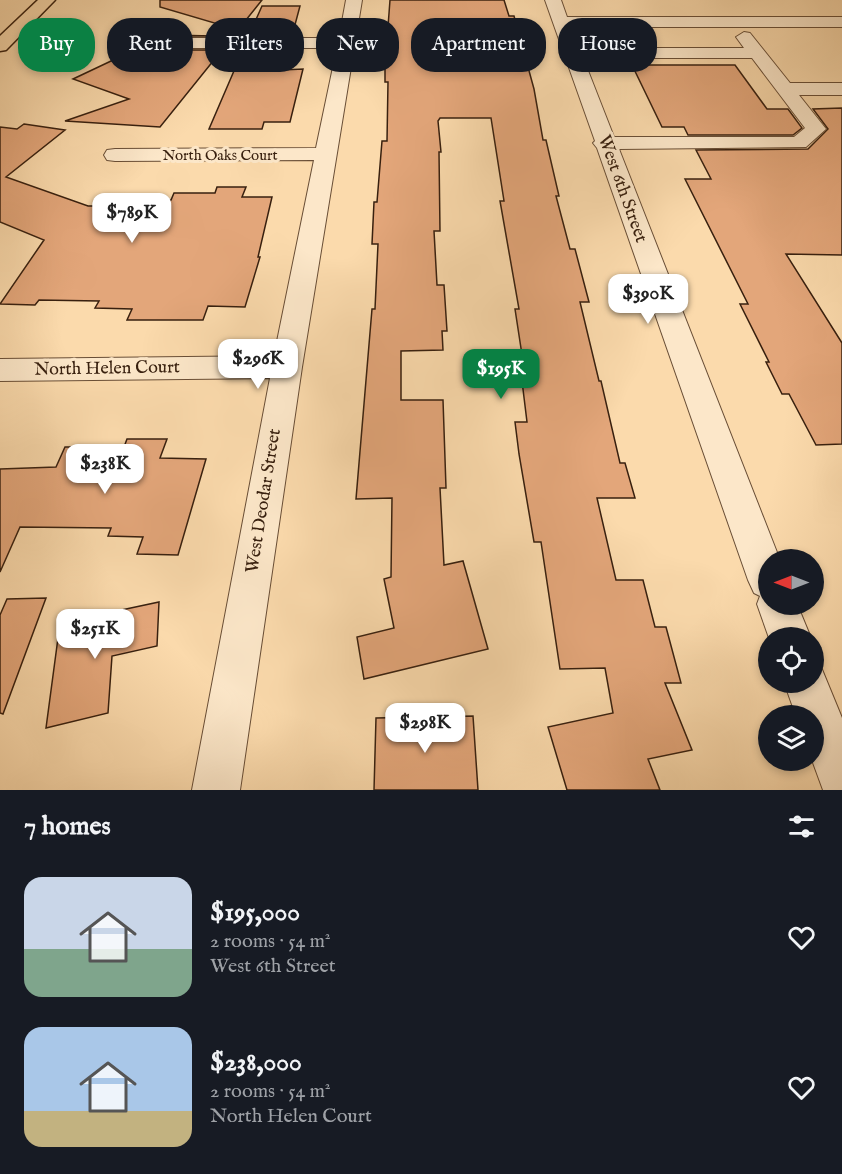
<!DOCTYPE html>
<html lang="en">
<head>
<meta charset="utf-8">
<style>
  :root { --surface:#171b24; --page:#242831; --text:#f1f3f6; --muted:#9ea1a6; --accent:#0b8043 }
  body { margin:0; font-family:"IM FELL English",serif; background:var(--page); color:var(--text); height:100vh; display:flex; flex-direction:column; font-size:22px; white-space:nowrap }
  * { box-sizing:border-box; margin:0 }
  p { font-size:20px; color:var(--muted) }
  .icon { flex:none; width:33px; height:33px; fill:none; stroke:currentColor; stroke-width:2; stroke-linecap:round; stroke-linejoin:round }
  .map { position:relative; height:790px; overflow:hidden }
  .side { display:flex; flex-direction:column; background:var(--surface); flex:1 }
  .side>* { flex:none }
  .top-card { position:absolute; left:18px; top:18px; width:807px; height:54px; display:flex; gap:12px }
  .needle { width:39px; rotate:270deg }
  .buttons { position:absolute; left:758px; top:549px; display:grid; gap:12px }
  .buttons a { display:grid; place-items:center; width:66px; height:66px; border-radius:50%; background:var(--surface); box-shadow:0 3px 9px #0003; font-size:30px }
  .price { position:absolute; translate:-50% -51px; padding:0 14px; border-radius:12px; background:#fff; color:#222; font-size:20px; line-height:39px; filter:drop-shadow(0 2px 3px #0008) }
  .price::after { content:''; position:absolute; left:50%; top:36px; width:18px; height:14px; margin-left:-9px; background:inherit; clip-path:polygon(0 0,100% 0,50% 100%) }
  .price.current { background:var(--accent); color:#fff }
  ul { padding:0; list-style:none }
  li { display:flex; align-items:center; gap:18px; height:150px; padding:0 24px }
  li span { display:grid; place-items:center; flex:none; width:168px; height:120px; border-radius:18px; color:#555 }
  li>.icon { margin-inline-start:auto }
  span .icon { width:72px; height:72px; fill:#fffc; stroke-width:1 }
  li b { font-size:26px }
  h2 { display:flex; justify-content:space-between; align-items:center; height:72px; padding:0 24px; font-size:26px }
  .pill { padding:0 21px; border-radius:24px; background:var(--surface); box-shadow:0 3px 9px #0003; font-size:21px; line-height:54px }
  .pill.current { background:var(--accent); color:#fff }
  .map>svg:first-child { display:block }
  .building { fill:#e3a67a; stroke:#38200f; stroke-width:1.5 }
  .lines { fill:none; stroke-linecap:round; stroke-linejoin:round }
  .minor-casing { stroke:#694e36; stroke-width:2 }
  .highway-casing { stroke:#38200f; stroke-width:3 }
  .minor { fill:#fce7c9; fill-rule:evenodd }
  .highway { fill:#fbdaac; fill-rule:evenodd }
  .labels { text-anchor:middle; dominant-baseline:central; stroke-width:6; stroke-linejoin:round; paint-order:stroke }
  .far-street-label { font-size:15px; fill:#38200f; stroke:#fce7c9 }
  .street-label { font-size:18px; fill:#38200f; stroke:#fce7c9 }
</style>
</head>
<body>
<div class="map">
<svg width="842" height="790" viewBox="0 0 842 790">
  <rect width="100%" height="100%" fill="#fbdaac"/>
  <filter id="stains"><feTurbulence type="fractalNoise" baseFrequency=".00333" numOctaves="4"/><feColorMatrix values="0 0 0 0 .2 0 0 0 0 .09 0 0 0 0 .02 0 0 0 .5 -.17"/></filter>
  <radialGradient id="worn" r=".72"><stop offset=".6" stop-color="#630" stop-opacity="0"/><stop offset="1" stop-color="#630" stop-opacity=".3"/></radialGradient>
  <path class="building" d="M 160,0 L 262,0 L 238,30 L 160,7 Z
    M 390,0 L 504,0 L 509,16 L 514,16 L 534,89 L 543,140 L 546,140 L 559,196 L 556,196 L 570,249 L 575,249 L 589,302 L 580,302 L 599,381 L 601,381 L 620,463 L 625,463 L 635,498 L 597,498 L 616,580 L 643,580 L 655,627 L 666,627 L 681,683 L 665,683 L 692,750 L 648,759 L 660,790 L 567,790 L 548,727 L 613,713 L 605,668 L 560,669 L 541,542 L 534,542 L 519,454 L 515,422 L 527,422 L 522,381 L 526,381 L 515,309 L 519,309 L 500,201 L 504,201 L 491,118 L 440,118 L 438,121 L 441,152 L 439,152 L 440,231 L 434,231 L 437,285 L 444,285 L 447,331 L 442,331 L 443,350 L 401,351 L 401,400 L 443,400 L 446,488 L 440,488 L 444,565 L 463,561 L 488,649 L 364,679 L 357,637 L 394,628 L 384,579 L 391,577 L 392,498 L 356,499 L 372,309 L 375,309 L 378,244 L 372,244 L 374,202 L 377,202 L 382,141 L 387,141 L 388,82 L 385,82 L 385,67 Z
    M 262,6 L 300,6 L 292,36 L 254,36 L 250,33 Z
    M 166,35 L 214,36 L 172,36 L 163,44 L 173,50 L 222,50 L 160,127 L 65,121 L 129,99 L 73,79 Z
    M 243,50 L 288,50 L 283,70 L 303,69 L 290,122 L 264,122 L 262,129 L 209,129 Z
    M 632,65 L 735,65 L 767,109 L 788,109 L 802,128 L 793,135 L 688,135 L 684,127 L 662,127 Z
    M 842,108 L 842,255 L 786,254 L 842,343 L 842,444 L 816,445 L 789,394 L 782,394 L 766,362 L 769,362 L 740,304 L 748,304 L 685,179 L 711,179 L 696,150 L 808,149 L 828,129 L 813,109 Z
    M 24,124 L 65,130 L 6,177 L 88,206 L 144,206 L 147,201 L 171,200 L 174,193 L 215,193 L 217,187 L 246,187 L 242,197 L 272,197 L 258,257 L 260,257 L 245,307 L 208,306 L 203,320 L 127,320 L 132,309 L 95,308 L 99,301 L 39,300 L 35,305 L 0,304 L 44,240 L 0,222 L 0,127 L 17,129 Z
    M 127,439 L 167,439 L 160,458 L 206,459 L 178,555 L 137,554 L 143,537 L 108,536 L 111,528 L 20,527 L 0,572 L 0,469 L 56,467 L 65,447 L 124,447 Z
    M 46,598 L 3,714 L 0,713 L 0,615 L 7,599 Z
    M 159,602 L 157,646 L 112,656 L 108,713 L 46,728 L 60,623 Z
    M 473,716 L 478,790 L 374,790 L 376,718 Z"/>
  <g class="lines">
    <g class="minor-casing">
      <path id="minor" d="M 346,0 L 362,0 L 302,367 L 240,790 L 192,790 L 270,378 L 0,381 L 0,359 L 274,356 L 314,160 L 115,161 L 107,160 L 104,155 L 107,150 L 115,149 L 316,148 L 337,48 L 173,48 L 165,43 L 173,38 L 339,38 Z
        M 545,0 L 561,0 L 567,17 L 842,17 L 842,27 L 571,27 L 614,137 L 794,137 L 805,128 L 752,58 L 608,58 L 602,57 L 593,38 C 600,30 639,30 646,38 L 638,43 L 612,43 L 614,48 L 744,48 L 736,37 L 744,32 L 750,33 L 790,83 L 842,83 L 842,95 L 799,95 L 826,129 L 806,147 L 619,149 L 780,560 L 768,560 L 768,604 L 797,604 L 811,638 L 769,638 L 757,604 L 760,596 L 754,593 L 748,580 L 597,148 L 593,143 L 595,141 Z
        M 813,663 L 821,667 L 842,718 L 842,790 L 823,790 L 812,760 L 813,716 L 796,716 L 784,682 L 813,682 Z"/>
    </g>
    <g class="highway-casing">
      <path id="highway" d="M 38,0 L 55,0 L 6,50 L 0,51 L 0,36 Z"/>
    </g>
    <use href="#minor" class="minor"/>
    <use href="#highway" class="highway"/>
  </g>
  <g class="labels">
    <g class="far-street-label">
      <text x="220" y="155">North Oaks Court</text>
    </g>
    <g class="street-label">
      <text transform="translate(622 189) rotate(70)">West 6th Street</text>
      <text transform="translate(107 369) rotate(-1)">North Helen Court</text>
      <text transform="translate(264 501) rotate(-81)">West Deodar Street</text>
    </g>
  </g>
  <rect width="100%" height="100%" filter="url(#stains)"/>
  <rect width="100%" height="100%" fill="url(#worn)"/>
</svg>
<div class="buttons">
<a><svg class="needle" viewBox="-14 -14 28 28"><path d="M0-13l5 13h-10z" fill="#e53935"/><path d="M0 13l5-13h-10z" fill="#9ea1a6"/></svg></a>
<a><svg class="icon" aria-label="locate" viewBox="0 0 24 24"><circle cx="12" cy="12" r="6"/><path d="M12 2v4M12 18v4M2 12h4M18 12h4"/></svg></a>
<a><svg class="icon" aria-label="layers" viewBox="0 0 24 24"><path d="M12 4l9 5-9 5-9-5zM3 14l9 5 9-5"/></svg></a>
</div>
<b class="price" style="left:132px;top:244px">$789K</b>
<b class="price" style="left:648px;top:325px">$390K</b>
<b class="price" style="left:258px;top:390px">$296K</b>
<b class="price current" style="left:501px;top:400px">$195K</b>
<b class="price" style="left:105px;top:495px">$238K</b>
<b class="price" style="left:95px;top:660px">$251K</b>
<b class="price" style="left:425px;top:754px">$298K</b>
<div class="top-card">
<a class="pill current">Buy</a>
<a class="pill">Rent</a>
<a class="pill">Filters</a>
<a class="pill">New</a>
<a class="pill">Apartment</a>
<a class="pill">House</a>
</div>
</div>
<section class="side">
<h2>7 homes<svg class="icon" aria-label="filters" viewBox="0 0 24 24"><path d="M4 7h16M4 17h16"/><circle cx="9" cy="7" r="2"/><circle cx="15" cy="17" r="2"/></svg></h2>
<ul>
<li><span style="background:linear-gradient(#c9d6e8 60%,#7fa58c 0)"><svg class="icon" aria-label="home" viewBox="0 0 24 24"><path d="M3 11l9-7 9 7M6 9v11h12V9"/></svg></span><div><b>$195,000</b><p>2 rooms · 54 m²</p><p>West 6th Street</p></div><svg class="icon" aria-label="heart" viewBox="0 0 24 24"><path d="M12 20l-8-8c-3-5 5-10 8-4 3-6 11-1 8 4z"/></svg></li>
<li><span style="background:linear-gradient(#a9c7e8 70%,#c2b280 0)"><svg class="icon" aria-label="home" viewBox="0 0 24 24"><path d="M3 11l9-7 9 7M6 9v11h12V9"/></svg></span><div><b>$238,000</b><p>2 rooms · 54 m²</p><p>North Helen Court</p></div><svg class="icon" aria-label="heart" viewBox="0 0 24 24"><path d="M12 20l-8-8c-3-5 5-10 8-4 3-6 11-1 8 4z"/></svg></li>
</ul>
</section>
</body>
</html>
